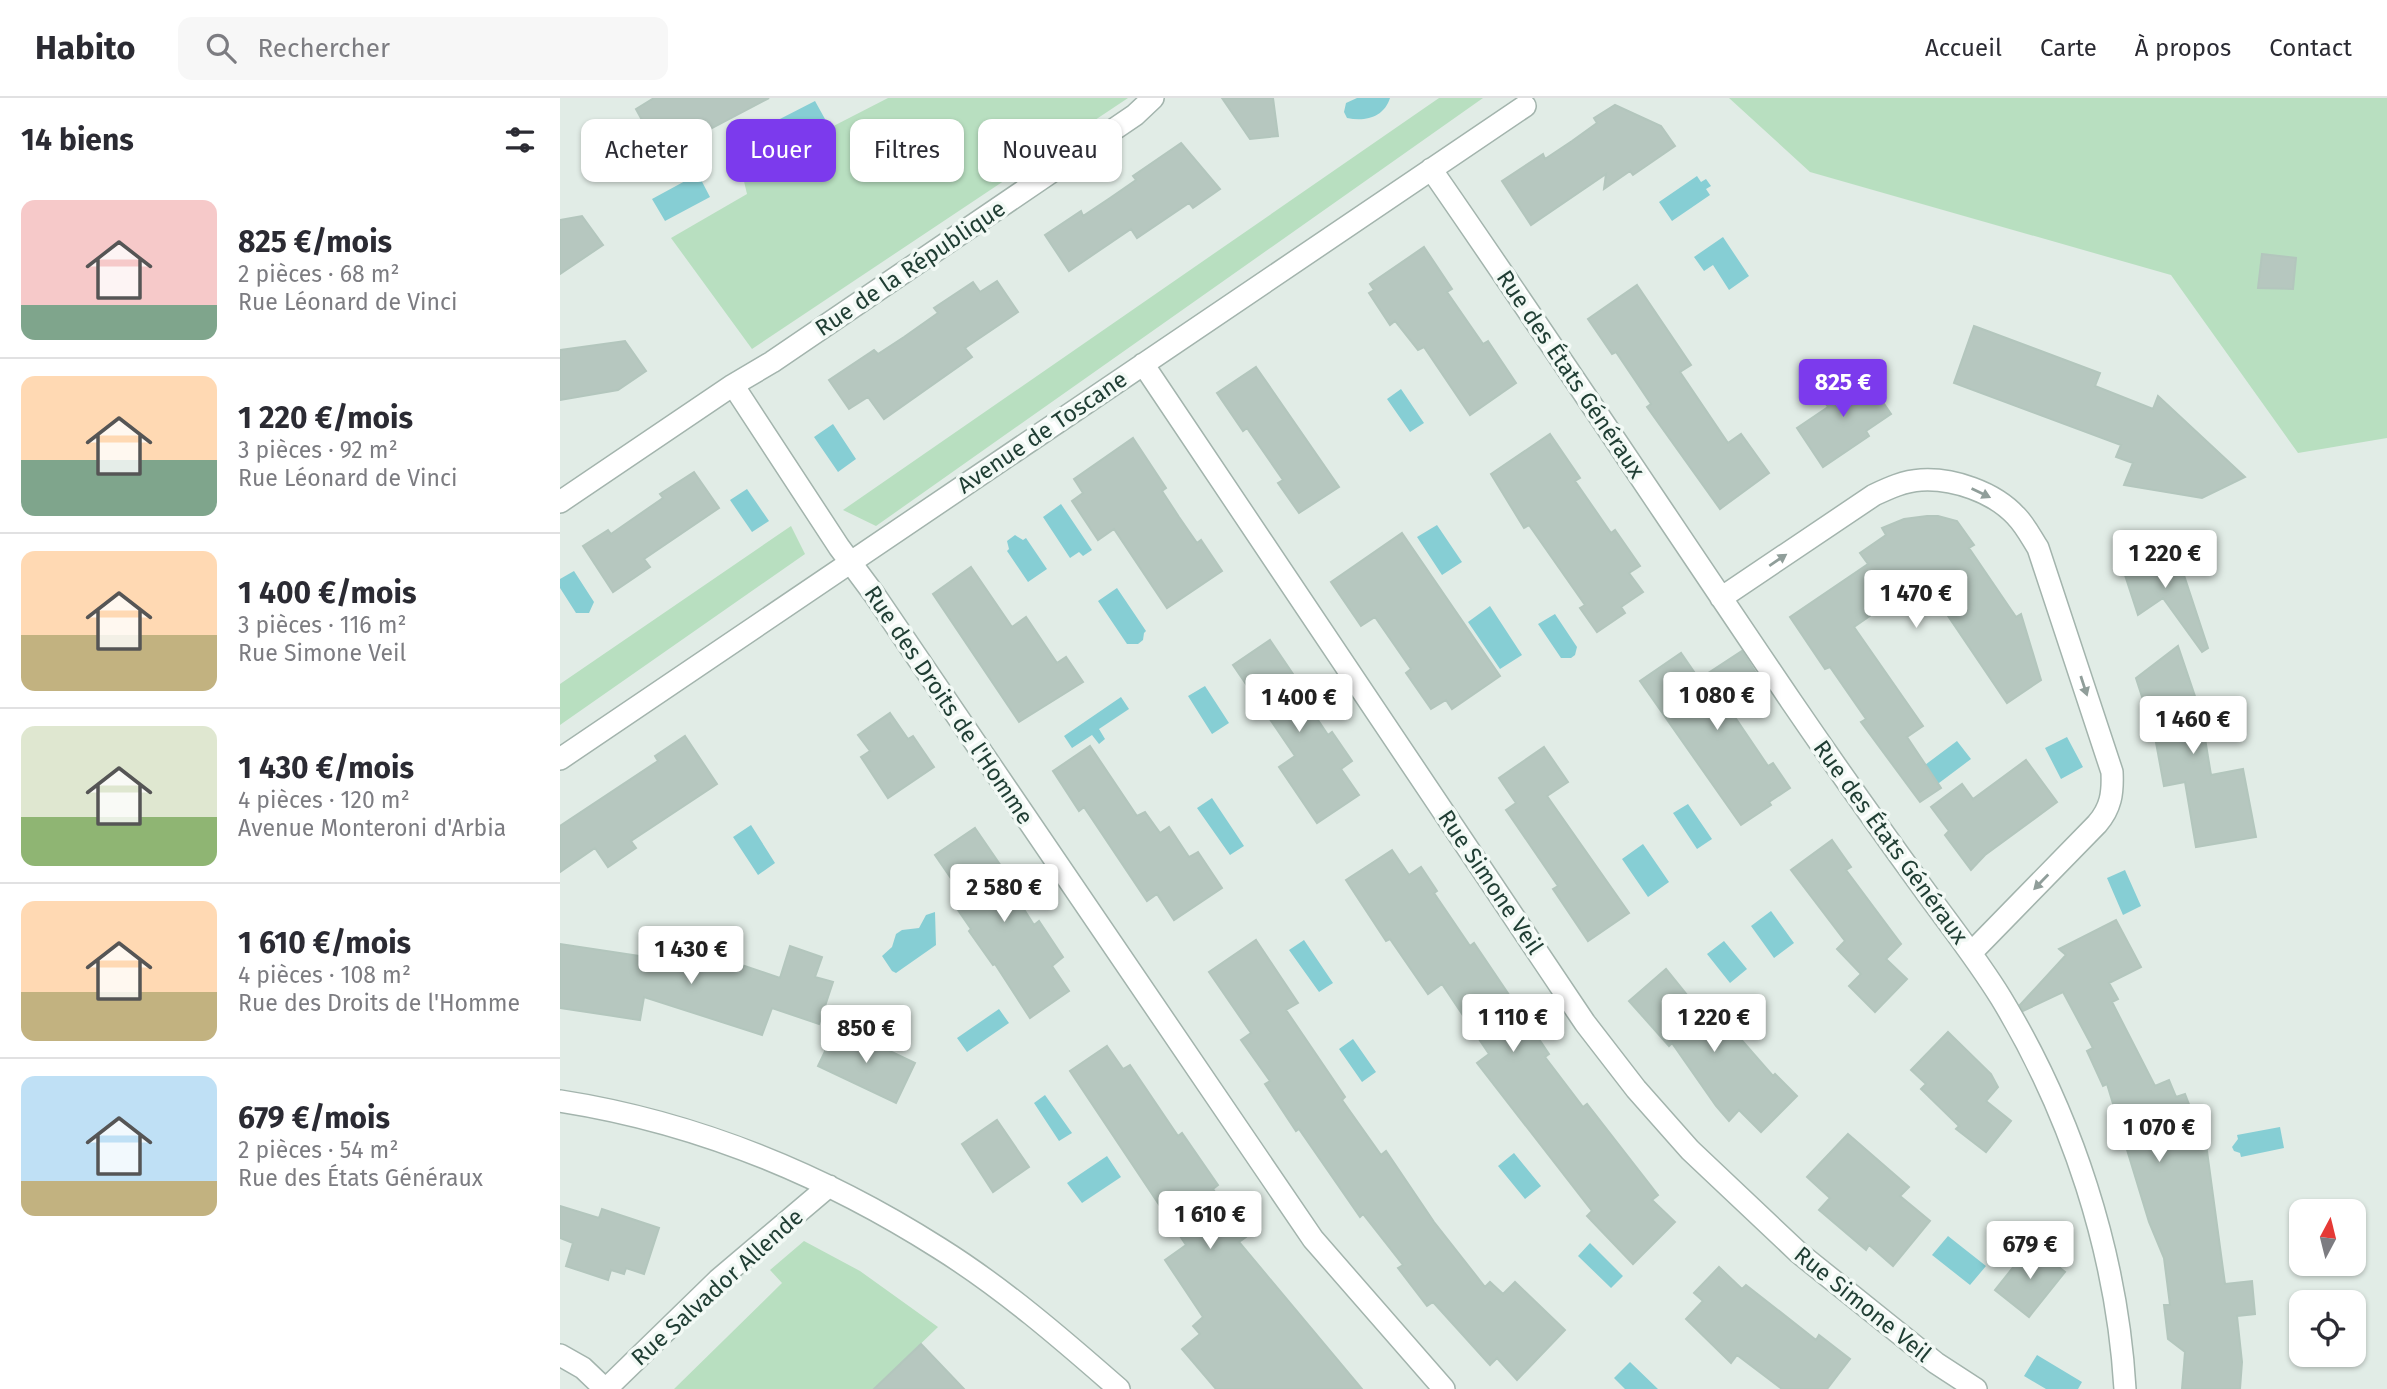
<!DOCTYPE html>
<html lang="fr">
<head>
<meta charset="utf-8">
<style>
  :root { --surface:#fff; --page:#f7f7f7; --text:#2b2b33; --muted:#7c7c81; --line:#e1e1e2; --accent:#7c3aed }
  body { margin:0; font-family:"Fira Sans",sans-serif; background:var(--page); color:var(--text); height:100vh; display:flex; flex-direction:column; font-size:26px; white-space:nowrap }
  * { box-sizing:border-box; margin:0 }
  p { font-size:23px; color:var(--muted) }
  .icon { flex:none; width:38px; height:38px; fill:none; stroke:currentColor; stroke-width:2; stroke-linecap:round; stroke-linejoin:round }
  .map { position:relative; flex:1; overflow:hidden }
  .side { display:flex; flex-direction:column; background:var(--surface); width:560px }
  .side>* { flex:none }
  .top-card { position:absolute; left:21px; top:21px; width:665px; height:63px; display:flex; gap:14px }
  .needle { width:46px; rotate:7deg }
  .tools { position:absolute; left:1729px; top:1101px; display:grid; gap:14px }
  .tools a { display:grid; place-items:center; width:77px; height:77px; border-radius:14px; background:var(--surface); box-shadow:0 2px 5px #0004; font-size:35px }
  .price { position:absolute; translate:-50% -60px; padding:0 16px; border-radius:7px; background:#fff; color:#222; font-size:23px; line-height:46px; filter:drop-shadow(0 2px 4px #0008) }
  .price::after { content:''; position:absolute; left:50%; top:42px; width:21px; height:16px; margin-left:-10px; background:inherit; clip-path:polygon(0 0,100% 0,50% 100%) }
  .price.on { background:var(--accent); color:#fff }
  ul { padding:0; list-style:none }
  li { display:flex; align-items:center; gap:21px; height:175px; padding:0 21px }
  li+li { border-top:2px solid var(--line) }
  li span { display:grid; place-items:center; flex:none; width:196px; height:140px; border-radius:14px; color:#555 }
  li>.icon { margin-inline-start:auto }
  span .icon { width:84px; height:84px; fill:#fffc; stroke-width:1 }
  li b { font-size:30px }
  h2 { display:flex; justify-content:space-between; align-items:center; height:84px; padding:0 21px; font-size:30px }
  .pill { padding:0 24px; border-radius:14px; background:var(--surface); box-shadow:0 2px 5px #0004; font-size:24px; line-height:63px }
  .pill.on { background:var(--accent); color:#fff }
  header { display:flex; align-items:center; gap:42px; box-sizing:border-box; height:98px; padding:0 35px; background:var(--surface); border-bottom:2px solid var(--line) }
  header strong { font-size:33px }
  nav { display:flex; gap:38px; margin-inline-start:auto; font-size:24px }
  .search { width:490px; height:63px; background:var(--page); display:flex; align-items:center; gap:18px; box-sizing:border-box; padding:0 24px; border-radius:14px; color:var(--muted); font-size:26px }
  main { display:flex; flex:1; min-height:0 }
  .map>svg:first-child { display:block }
  .green { fill:#b8dfc0 }
  .water { fill:#86ced4 }
  .building { fill:#b6c7bf; stroke:#b3c6bd; stroke-width:2 }
  .lines { fill:none; stroke-linecap:round; stroke-linejoin:round }
  .minor-casing { stroke:#a3b4ad; stroke-width:24 }
  .minor { stroke:#fff; stroke-width:21 }
  .oneway { fill:#909e9a }
  .labels { text-anchor:middle; dominant-baseline:central; stroke-width:7; stroke-linejoin:round; paint-order:stroke }
  .street-label { font-size:23px; fill:#203e34; stroke:#f2f9f5 }
</style>
</head>
<body>
<header>
<strong>Habito</strong>
<div class="search"><svg class="icon" aria-label="search" viewBox="0 0 24 24"><circle cx="10" cy="10" r="6"/><path d="M15 15l6 6"/></svg>Rechercher</div>
<nav><a>Accueil</a><a>Carte</a><a>À propos</a><a>Contact</a></nav>
</header>
<main>
<section class="side">
<h2>14 biens<svg class="icon" aria-label="filters" viewBox="0 0 24 24"><path d="M4 7h16M4 17h16"/><circle cx="9" cy="7" r="2"/><circle cx="15" cy="17" r="2"/></svg></h2>
<ul>
<li><span style="background:linear-gradient(#f6c9c9 75%,#7fa58c 0)"><svg class="icon" aria-label="home" viewBox="0 0 24 24"><path d="M3 11l9-7 9 7M6 9v11h12V9"/></svg></span><div><b>825 €/mois</b><p>2 pièces · 68 m²</p><p>Rue Léonard de Vinci</p></div></li>
<li><span style="background:linear-gradient(#ffd9b3 60%,#7fa58c 0)"><svg class="icon" aria-label="home" viewBox="0 0 24 24"><path d="M3 11l9-7 9 7M6 9v11h12V9"/></svg></span><div><b>1 220 €/mois</b><p>3 pièces · 92 m²</p><p>Rue Léonard de Vinci</p></div></li>
<li><span style="background:linear-gradient(#ffd9b3 60%,#c2b280 0)"><svg class="icon" aria-label="home" viewBox="0 0 24 24"><path d="M3 11l9-7 9 7M6 9v11h12V9"/></svg></span><div><b>1 400 €/mois</b><p>3 pièces · 116 m²</p><p>Rue Simone Veil</p></div></li>
<li><span style="background:linear-gradient(#dfe7d0 65%,#8fb573 0)"><svg class="icon" aria-label="home" viewBox="0 0 24 24"><path d="M3 11l9-7 9 7M6 9v11h12V9"/></svg></span><div><b>1 430 €/mois</b><p>4 pièces · 120 m²</p><p>Avenue Monteroni d'Arbia</p></div></li>
<li><span style="background:linear-gradient(#ffd9b3 65%,#c2b280 0)"><svg class="icon" aria-label="home" viewBox="0 0 24 24"><path d="M3 11l9-7 9 7M6 9v11h12V9"/></svg></span><div><b>1 610 €/mois</b><p>4 pièces · 108 m²</p><p>Rue des Droits de l'Homme</p></div></li>
<li><span style="background:linear-gradient(#bfe0f5 75%,#c2b280 0)"><svg class="icon" aria-label="home" viewBox="0 0 24 24"><path d="M3 11l9-7 9 7M6 9v11h12V9"/></svg></span><div><b>679 €/mois</b><p>2 pièces · 54 m²</p><p>Rue des États Généraux</p></div></li>
</ul>
</section>
<div class="map">
<svg width="1827" height="1291" viewBox="0 0 1827 1291">
  <rect width="100%" height="100%" fill="#e1ece6"/>
  <path class="green" d="M 328,0 L 568,0 L 192,251 L 111,140 L 187,96 L 182,75 Z
    M 879,0 L 923,0 L 316,428 L 283,412 Z
    M 1169,0 L 1827,0 L 1827,340 L 1738,355 L 1611,177 L 1250,74 Z
    M 231,428 L 245,456 L 0,627 L 0,586 Z
    M 244,1143 L 300,1173 L 378,1229 L 314,1291 L 114,1291 L 222,1185 L 210,1172 Z"/>
  <path class="water" d="M 797,0 L 830,0 C 824,19 806,24 787,20 L 784,14 L 786,5 Z
    M 255,3 L 265,21 L 226,42 L 216,23 Z
    M 138,76 L 150,99 L 105,123 L 92,101 Z
    M 1137,78 L 1141,84 L 1146,81 L 1151,88 L 1146,91 L 1150,97 L 1112,123 L 1099,104 Z
    M 1163,139 L 1189,178 L 1169,192 L 1153,167 L 1144,173 L 1134,159 Z
    M 841,291 L 864,325 L 850,334 L 827,301 Z
    M 273,326 L 296,361 L 278,374 L 254,339 Z
    M 187,391 L 209,423 L 192,434 L 170,402 Z
    M 501,406 L 532,452 L 523,458 L 519,454 L 510,460 L 483,419 Z
    M 877,427 L 902,464 L 882,477 L 857,439 Z
    M 455,437 L 463,442 L 466,440 L 487,471 L 468,484 L 447,453 L 449,451 L 447,443 Z
    M 14,473 L 34,504 L 29,515 L 16,515 L 0,490 L 0,481 Z
    M 557,490 L 586,533 L 584,535 L 583,542 L 578,546 L 567,546 L 538,503 Z
    M 930,508 L 962,557 L 940,571 L 908,524 Z
    M 995,516 L 1017,549 L 1015,557 L 1011,560 L 1001,560 L 978,526 Z
    M 645,588 L 669,625 L 652,636 L 628,598 Z
    M 561,599 L 569,611 L 539,631 L 545,641 L 539,646 L 532,637 L 512,650 L 504,638 Z
    M 1507,639 L 1523,669 L 1501,681 L 1485,650 Z
    M 1397,643 L 1411,661 L 1375,688 L 1361,670 Z
    M 652,700 L 684,748 L 670,757 L 637,710 Z
    M 1128,706 L 1152,741 L 1137,751 L 1113,715 Z
    M 191,727 L 215,765 L 198,777 L 173,739 Z
    M 1083,746 L 1109,784 L 1088,799 L 1062,761 Z
    M 1565,772 L 1581,808 L 1563,817 L 1547,780 Z
    M 1211,813 L 1234,845 L 1214,860 L 1191,828 Z
    M 375,814 L 376,847 L 336,875 L 332,873 L 322,858 L 332,849 L 336,836 L 342,832 L 359,830 L 366,817 Z
    M 744,842 L 773,885 L 759,894 L 729,852 Z
    M 1164,843 L 1187,871 L 1170,885 L 1147,856 Z
    M 439,911 L 449,925 L 407,954 L 397,940 Z
    M 793,941 L 816,974 L 802,984 L 779,951 Z
    M 485,997 L 512,1035 L 499,1043 L 474,1005 Z
    M 1720,1029 L 1724,1050 L 1681,1059 L 1680,1055 L 1674,1053 L 1672,1049 L 1678,1041 L 1677,1037 Z
    M 954,1055 L 981,1088 L 965,1101 L 938,1068 Z
    M 547,1058 L 561,1079 L 522,1105 L 507,1085 Z
    M 1388,1138 L 1426,1168 L 1410,1187 L 1372,1157 Z
    M 1030,1145 L 1063,1178 L 1051,1190 L 1018,1158 Z
    M 1477,1257 L 1522,1284 L 1518,1291 L 1486,1291 L 1464,1278 Z
    M 1070,1264 L 1098,1291 L 1065,1291 L 1054,1280 Z"/>
  <path class="building" d="M 94,0 L 209,0 L 101,57 L 76,11 Z
    M 662,0 L 713,0 L 718,38 L 690,41 Z
    M 1055,7 L 1101,28 L 1115,48 L 1073,77 L 1070,73 L 1044,91 L 1046,76 L 971,127 L 942,83 L 983,56 L 985,61 L 1012,43 L 1037,25 L 1034,20 Z
    M 621,45 L 660,91 L 633,110 L 629,105 L 577,140 L 571,131 L 509,173 L 485,137 L 521,113 L 523,118 L 550,100 L 576,82 L 573,78 Z
    M 22,118 L 43,147 L 0,176 L 0,122 Z
    M 864,149 L 892,191 L 887,194 L 923,246 L 928,243 L 956,285 L 910,317 L 864,249 L 858,252 L 835,223 L 830,227 L 809,195 L 814,192 L 810,186 Z
    M 1702,156 L 1736,160 L 1733,191 L 1698,190 Z
    M 437,183 L 458,214 L 405,250 L 412,259 L 324,321 L 308,299 L 289,311 L 269,282 L 314,252 L 318,256 L 344,239 L 378,215 L 374,210 L 413,184 L 420,194 Z
    M 1077,187 L 1131,267 L 1120,274 L 1168,345 L 1181,336 L 1209,375 L 1160,411 L 1087,309 L 1091,306 L 1056,254 L 1052,256 L 1028,221 Z
    M 1414,228 L 1540,275 L 1535,288 L 1593,311 L 1598,298 L 1685,379 L 1642,400 L 1564,387 L 1573,365 L 1556,359 L 1561,347 L 1394,285 Z
    M 65,243 L 86,273 L 58,292 L 0,302 L 0,252 Z
    M 696,269 L 779,389 L 739,415 L 718,385 L 723,382 L 687,330 L 683,333 L 657,295 Z
    M 1289,274 L 1297,287 L 1307,281 L 1331,316 L 1306,333 L 1309,338 L 1263,369 L 1237,330 L 1268,309 L 1258,295 Z
    M 990,336 L 1020,380 L 1015,383 L 1051,435 L 1055,432 L 1080,468 L 1069,475 L 1083,494 L 1061,509 L 1065,515 L 1037,534 L 1020,510 L 1025,507 L 969,427 L 964,430 L 931,376 Z
    M 573,340 L 606,390 L 602,393 L 619,419 L 637,445 L 641,442 L 662,473 L 607,510 L 554,431 L 538,442 L 512,403 L 523,395 L 514,381 Z
    M 134,374 L 159,410 L 84,461 L 90,469 L 53,494 L 23,448 L 48,432 L 51,436 L 103,400 L 100,396 Z
    M 1367,418 L 1378,418 L 1397,423 L 1414,447 L 1409,450 L 1456,519 L 1461,516 L 1481,582 L 1447,605 L 1363,481 L 1294,529 L 1363,628 L 1347,639 L 1381,690 L 1360,704 L 1301,624 L 1306,621 L 1270,569 L 1265,571 L 1230,519 L 1308,466 L 1300,455 L 1326,437 L 1322,430 L 1344,421 Z
    M 842,435 L 940,578 L 892,611 L 886,602 L 871,611 L 846,575 L 851,571 L 815,519 L 801,528 L 771,484 Z
    M 1615,450 L 1648,550 L 1642,554 L 1603,500 L 1578,517 L 1562,468 Z
    M 411,469 L 452,529 L 466,519 L 497,565 L 506,559 L 523,584 L 459,624 L 373,496 Z
    M 710,542 L 737,582 L 732,585 L 750,610 L 768,637 L 772,634 L 792,663 L 781,671 L 799,697 L 757,725 L 719,669 L 735,658 L 673,567 Z
    M 1618,548 L 1641,616 L 1651,677 L 1683,671 L 1696,739 L 1636,749 L 1625,684 L 1604,688 L 1595,639 L 1576,580 Z
    M 1182,553 L 1196,575 L 1162,600 L 1208,668 L 1213,665 L 1230,690 L 1209,704 L 1211,707 L 1181,727 L 1080,583 L 1121,555 L 1139,581 Z
    M 330,615 L 348,641 L 353,638 L 374,669 L 328,700 L 301,659 L 310,653 L 298,637 Z
    M 125,638 L 157,686 L 71,743 L 76,750 L 48,769 L 35,750 L 0,774 L 0,728 L 98,663 L 95,658 Z
    M 530,648 L 577,718 L 585,714 L 600,735 L 609,729 L 629,759 L 638,754 L 662,790 L 614,822 L 597,796 L 587,803 L 524,709 L 519,713 L 493,673 Z
    M 984,649 L 1008,684 L 987,698 L 1069,815 L 1028,843 L 993,791 L 998,788 L 946,712 L 956,705 L 939,680 Z
    M 1466,662 L 1497,704 L 1425,757 L 1411,772 L 1385,737 L 1389,733 L 1371,709 L 1402,686 L 1413,701 Z
    M 415,730 L 443,771 L 440,774 L 474,827 L 479,823 L 503,859 L 492,868 L 509,893 L 470,920 L 435,866 L 433,867 L 409,833 L 411,831 L 398,812 L 408,805 L 375,757 Z
    M 1272,742 L 1291,769 L 1286,772 L 1341,846 L 1326,861 L 1347,881 L 1315,914 L 1289,888 L 1301,876 L 1277,851 L 1285,843 L 1231,772 Z
    M 832,752 L 849,777 L 861,769 L 877,793 L 874,795 L 910,848 L 914,845 L 989,956 L 985,959 L 1023,1009 L 1027,1006 L 1098,1097 L 1092,1102 L 1115,1124 L 1073,1166 L 1027,1118 L 1032,1113 L 917,965 L 929,956 L 882,886 L 868,896 L 830,841 L 826,843 L 786,782 Z
    M 1556,822 L 1581,869 L 1549,885 L 1558,901 L 1552,904 L 1595,988 L 1609,982 L 1616,999 L 1625,996 L 1647,1053 L 1665,1186 L 1692,1183 L 1695,1216 L 1677,1218 L 1682,1264 L 1680,1291 L 1622,1291 L 1625,1254 L 1608,1241 L 1604,1207 L 1610,1207 L 1604,1160 L 1589,1124 L 1547,986 L 1543,988 L 1527,953 L 1533,950 L 1503,894 L 1463,913 L 1460,907 L 1506,857 L 1499,851 Z
    M 696,842 L 738,905 L 726,912 L 785,999 L 782,1002 L 821,1057 L 826,1053 L 874,1124 L 925,1189 L 930,1184 L 943,1196 L 955,1184 L 1005,1232 L 957,1282 L 937,1260 L 930,1267 L 873,1204 L 867,1208 L 838,1170 L 843,1167 L 803,1116 L 800,1119 L 739,1031 L 736,1033 L 705,986 L 710,983 L 681,942 L 691,935 L 649,874 Z
    M 117,845 L 220,880 L 230,848 L 262,859 L 255,879 L 273,884 L 259,926 L 212,910 L 202,937 L 84,899 L 80,922 L 0,910 L 0,846 L 106,862 Z
    M 1106,871 L 1148,923 L 1160,915 L 1171,930 L 1213,978 L 1215,976 L 1237,998 L 1201,1034 L 1179,1012 L 1169,1023 L 1156,1008 L 1112,945 L 1109,948 L 1069,903 Z
    M 277,928 L 355,965 L 336,1005 L 258,968 Z
    M 1388,934 L 1431,976 L 1438,989 L 1426,1003 L 1451,1023 L 1426,1054 L 1396,1031 L 1399,1028 L 1361,991 L 1366,986 L 1351,972 Z
    M 547,948 L 563,971 L 570,967 L 618,1038 L 622,1035 L 658,1087 L 653,1091 L 686,1139 L 679,1144 L 802,1291 L 656,1291 L 622,1251 L 640,1236 L 633,1228 L 643,1219 L 605,1162 L 626,1147 L 510,973 Z
    M 437,1022 L 469,1069 L 433,1094 L 402,1046 Z
    M 1288,1036 L 1349,1089 L 1340,1098 L 1370,1123 L 1333,1168 L 1309,1147 L 1306,1152 L 1259,1112 L 1270,1100 L 1247,1079 Z
    M 0,1108 L 39,1120 L 42,1111 L 99,1130 L 84,1176 L 66,1170 L 64,1176 L 51,1172 L 48,1182 L 6,1168 L 13,1145 L 0,1140 Z
    M 1471,1147 L 1505,1174 L 1469,1219 L 1435,1192 Z
    M 1159,1169 L 1182,1191 L 1186,1187 L 1256,1242 L 1259,1237 L 1290,1261 L 1267,1291 L 1222,1291 L 1177,1257 L 1171,1265 L 1126,1221 L 1143,1203 L 1134,1195 Z
    M 361,1246 L 404,1291 L 314,1291 Z"/>
  <g class="lines">
    <g class="minor-casing">
      <path id="minor" d="M 871,71 C 993,247 1111,426 1231,603 C 1274,666 1318,728 1363,790 C 1389,826 1417,861 1441,900 C 1512,1017 1557,1155 1565,1291
        M 583,266 L 1025,925 L 1076,991 L 1130,1052 L 1239,1155 L 1376,1265 L 1416,1291
        M 173,287 L 279,449 L 314,496 L 753,1141 L 884,1291
        M 0,404 L 173,287 L 212,264 L 575,17 L 593,0
        M 1161,500 L 1314,397 C 1329,390 1344,383 1361,382 C 1393,380 1434,394 1456,418 C 1465,427 1471,439 1478,450 L 1552,674 C 1553,695 1551,710 1537,726 L 1412,854
        M 0,661 L 965,8
        M 0,1003 C 135,1024 264,1077 379,1150 C 443,1190 502,1241 559,1291
        M 0,1257 L 23,1270 L 45,1291
        M 46,1291 L 158,1182 L 269,1088"/>
    </g>
    <use href="#minor" class="minor"/>
  </g>
  <defs><path id="oneway-solid" d="M-6-.8H1V-3.2L6.5 0L1 3.2V.8H-6Z" transform="scale(1.75)"/></defs>
  <g class="oneway">
    <use href="#oneway-solid" transform="translate(1421 395) rotate(26)"/>
    <use href="#oneway-solid" transform="translate(1218 462) rotate(-34)"/>
    <use href="#oneway-solid" transform="translate(1524 588) rotate(72)"/>
    <use href="#oneway-solid" transform="translate(1481 784) rotate(134)"/>
  </g>
  <g class="labels">
    <g class="street-label">
      <text transform="translate(350 170) rotate(-34)">Rue de la République</text>
      <text transform="translate(1011 276) rotate(56)">Rue des États Généraux</text>
      <text transform="translate(482 334) rotate(-34)">Avenue de Toscane</text>
      <text transform="translate(389 607) rotate(56)">Rue des Droits de l'Homme</text>
      <text transform="translate(1331 744) rotate(54)">Rue des États Généraux</text>
      <text transform="translate(931 784) rotate(56)">Rue Simone Veil</text>
      <text transform="translate(157 1189) rotate(-42)">Rue Salvador Allende</text>
      <text transform="translate(1303 1206) rotate(39)">Rue Simone Veil</text>
    </g>
  </g>
</svg>
<div class="tools">
<a><svg class="needle" viewBox="-14 -14 28 28"><path d="M0-13l5 13h-10z" fill="#e53935"/><path d="M0 13l5-13h-10z" fill="#7c7c81"/></svg></a>
<a><svg class="icon" aria-label="locate" viewBox="0 0 24 24"><circle cx="12" cy="12" r="6"/><path d="M12 2v4M12 18v4M2 12h4M18 12h4"/></svg></a>
</div>
<b class="price on" style="left:1283px;top:321px">825 €</b>
<b class="price" style="left:1605px;top:492px">1 220 €</b>
<b class="price" style="left:1356px;top:532px">1 470 €</b>
<b class="price" style="left:1157px;top:634px">1 080 €</b>
<b class="price" style="left:739px;top:636px">1 400 €</b>
<b class="price" style="left:1633px;top:658px">1 460 €</b>
<b class="price" style="left:444px;top:826px">2 580 €</b>
<b class="price" style="left:131px;top:888px">1 430 €</b>
<b class="price" style="left:953px;top:956px">1 110 €</b>
<b class="price" style="left:1154px;top:956px">1 220 €</b>
<b class="price" style="left:306px;top:967px">850 €</b>
<b class="price" style="left:1599px;top:1066px">1 070 €</b>
<b class="price" style="left:650px;top:1153px">1 610 €</b>
<b class="price" style="left:1470px;top:1183px">679 €</b>
<div class="top-card">
<a class="pill">Acheter</a>
<a class="pill on">Louer</a>
<a class="pill">Filtres</a>
<a class="pill">Nouveau</a>
</div>
</div>
</main>
</body>
</html>
